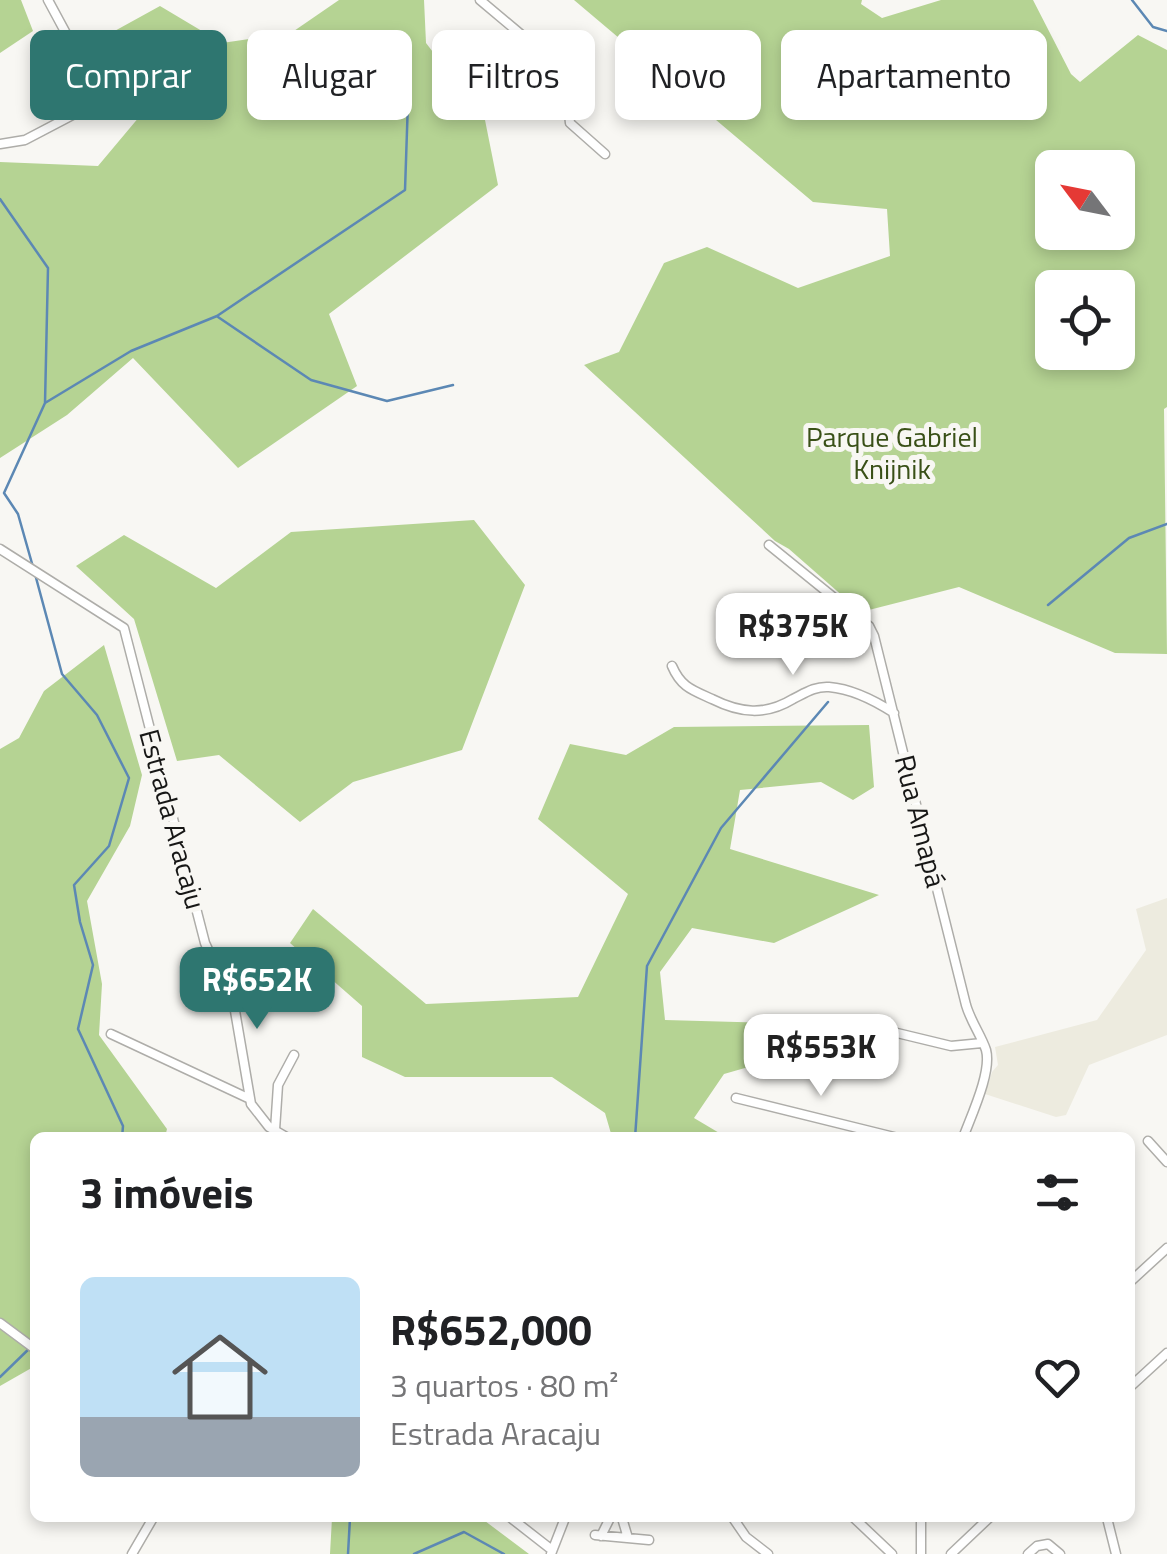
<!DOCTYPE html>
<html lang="pt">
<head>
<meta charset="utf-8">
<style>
  :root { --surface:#fff; --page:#f6f6f6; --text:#202124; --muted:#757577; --accent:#2e7670 }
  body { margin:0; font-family:"Titillium Web",sans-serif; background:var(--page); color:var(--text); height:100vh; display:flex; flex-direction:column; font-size:38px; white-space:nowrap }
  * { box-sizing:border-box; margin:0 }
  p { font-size:32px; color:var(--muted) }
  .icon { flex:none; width:55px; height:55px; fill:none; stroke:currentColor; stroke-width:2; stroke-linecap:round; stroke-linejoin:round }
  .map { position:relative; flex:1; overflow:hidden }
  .drawer { position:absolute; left:30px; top:1132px; width:1105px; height:390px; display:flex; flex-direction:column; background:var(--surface); border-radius:15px; box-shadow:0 5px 15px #0003 }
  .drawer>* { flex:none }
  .guide { position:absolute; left:30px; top:30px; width:1108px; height:90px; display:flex; gap:20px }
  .needle { width:65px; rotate:302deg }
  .controls { position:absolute; left:1035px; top:150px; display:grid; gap:20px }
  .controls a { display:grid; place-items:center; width:100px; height:100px; border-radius:15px; background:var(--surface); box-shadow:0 5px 15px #0003; font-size:50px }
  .price { position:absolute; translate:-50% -85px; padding:0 22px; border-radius:20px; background:#fff; color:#222; font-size:32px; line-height:65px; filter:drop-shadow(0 2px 5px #0008) }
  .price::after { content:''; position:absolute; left:50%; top:60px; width:30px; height:22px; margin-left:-15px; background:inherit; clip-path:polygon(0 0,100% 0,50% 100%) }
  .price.selected { background:var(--accent); color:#fff }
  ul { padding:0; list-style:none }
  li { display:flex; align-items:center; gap:30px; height:250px; padding:0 50px }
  li span { display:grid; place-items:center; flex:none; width:280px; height:200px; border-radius:15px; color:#555 }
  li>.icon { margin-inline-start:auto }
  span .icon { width:120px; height:120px; fill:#fffc; stroke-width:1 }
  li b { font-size:42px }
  h2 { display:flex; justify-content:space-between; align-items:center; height:120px; padding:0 50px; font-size:42px }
  .pill { padding:0 35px; border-radius:15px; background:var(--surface); box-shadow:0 5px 15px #0003; font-size:35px; line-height:90px }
  .pill.selected { background:var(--accent); color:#fff }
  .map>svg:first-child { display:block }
  .built { fill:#edebdf }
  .green { fill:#b5d393; fill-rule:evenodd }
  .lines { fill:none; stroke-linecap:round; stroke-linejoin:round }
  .stream { stroke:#5c88b4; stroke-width:2.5 }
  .minor-casing { stroke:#aeada9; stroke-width:11 }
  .minor { stroke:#fff; stroke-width:8 }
  .labels { text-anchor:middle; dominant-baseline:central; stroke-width:10; stroke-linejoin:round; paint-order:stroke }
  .park-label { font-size:28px; fill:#395017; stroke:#f8f7f3 }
  .street-label { font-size:28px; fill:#171716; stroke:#f8f7f3 }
</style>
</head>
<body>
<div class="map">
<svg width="1167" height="1554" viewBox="0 0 1167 1554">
  <rect width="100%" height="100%" fill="#f8f7f3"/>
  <path class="built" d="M 1167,898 L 1167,1035 L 1089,1065 L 1066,1115 L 1056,1117 L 985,1094 L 992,1072 L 998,1065 L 995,1047 L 1097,1020 L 1146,950 L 1136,909 Z"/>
  <path class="green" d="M 0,0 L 21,0 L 33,31 L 0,53 Z
    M 339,0 L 424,0 L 426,43 L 485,120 L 498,185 L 329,314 L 357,386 L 238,468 L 133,358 L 67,415 L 0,458 L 0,162 L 98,166 L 150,104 L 111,33 L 160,6 L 222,43 L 291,33 Z
    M 574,0 L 862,0 L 861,4 L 882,18 L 941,0 L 1033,0 L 1071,74 L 1080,82 L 1138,35 L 1167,50 L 1167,407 L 1164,409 L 1167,654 L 1115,653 L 959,587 L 861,612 L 789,549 L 775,541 L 584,365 L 619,352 L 664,263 L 707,247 L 798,288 L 890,256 L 887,209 L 813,202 ZM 1052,168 L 1118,168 L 1118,232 L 1052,232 ZM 1052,288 L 1118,288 L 1118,352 L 1052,352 Z
    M 474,520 L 525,585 L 462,750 L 353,782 L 300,822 L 219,755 L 177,761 L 134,619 L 76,566 L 124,535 L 216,588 L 291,532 Z
    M 104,645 L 142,775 L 130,826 L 87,901 L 102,984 L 99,1035 L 167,1129 L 165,1137 L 35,1138 L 35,1366 L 0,1386 L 0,749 L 19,738 L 44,691 Z
    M 869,725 L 874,787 L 853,800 L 821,782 L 740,790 L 730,849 L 879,895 L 774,943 L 692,928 L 660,972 L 665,1020 L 770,1023 L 787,1056 L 724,1074 L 694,1118 L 726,1137 L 612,1137 L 605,1113 L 552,1077 L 405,1077 L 362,1057 L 362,1006 L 290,943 L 313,909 L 426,1004 L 578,997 L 628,894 L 538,819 L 570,744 L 626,755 L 674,727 Z
    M 332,1518 L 481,1518 L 529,1554 L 330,1554 Z"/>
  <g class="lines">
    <path class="stream" d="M 1132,0 L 1153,27 L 1167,31
      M 0,199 L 48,268 L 45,403 L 4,493 L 18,514 L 33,567
      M 218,317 L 311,380 L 387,401 L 453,385
      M 45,403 L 131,351 L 217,316 L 405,190 L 408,101
      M 35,574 L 62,674 L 97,715 L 129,778 L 109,846 L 74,885 L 80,922 L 93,965 L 78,1029 L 123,1126 L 122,1138
      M 1048,605 L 1129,538 L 1167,524
      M 635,1138 L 647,966 L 721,828 L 828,702
      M 0,1377 L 35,1343
      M 348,1554 L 350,1518
      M 414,1554 L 464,1532 L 504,1554"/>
    <g class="minor-casing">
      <path id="minor" d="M 480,0 L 561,68 L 565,76 L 570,123 L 605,154
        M 0,144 L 25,140 L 88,107 L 96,89 L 48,0
        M 769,545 L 869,626 L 874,636 L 966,1005 C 971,1022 981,1035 986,1050 C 992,1072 971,1116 963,1138
        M 0,549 L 124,628 L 205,943 L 234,1005 L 251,1104 L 269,1127 L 288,1138
        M 672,666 C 681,687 692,690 712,699 C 740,713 765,716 793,699 C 805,693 815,686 829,687 C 853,689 874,700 894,713
        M 864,1025 L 951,1046 L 982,1043
        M 111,1034 L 250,1099
        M 736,1098 L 898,1138
        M 275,1130 L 278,1085 L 294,1055
        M 1148,1141 L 1167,1162
        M 1130,1282 L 1167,1248
        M 0,1323 L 35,1349
        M 1130,1387 L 1167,1353
        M 511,1518 L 552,1550
        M 622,1518 L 628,1538
        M 733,1518 L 746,1537 L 768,1554
        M 854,1518 L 892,1554
        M 921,1518 L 921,1554
        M 1107,1518 L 1116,1554
        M 595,1535 L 649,1540
        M 601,1536 L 610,1518
        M 132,1554 L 153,1518
        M 551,1554 L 565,1518
        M 951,1554 L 989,1518
        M 1028,1554 L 1037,1546 L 1048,1544 L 1060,1554"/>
    </g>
    <use href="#minor" class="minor"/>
  </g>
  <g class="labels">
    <g class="park-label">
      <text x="892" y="436">Parque Gabriel<tspan x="892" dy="32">Knijnik</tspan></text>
    </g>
    <g class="street-label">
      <text transform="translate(173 819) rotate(75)">Estrada Aracaju</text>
      <text transform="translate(921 821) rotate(76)">Rua Amapá</text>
    </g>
  </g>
</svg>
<div class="controls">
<a><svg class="needle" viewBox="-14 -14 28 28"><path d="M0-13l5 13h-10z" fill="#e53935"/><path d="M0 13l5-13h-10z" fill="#757577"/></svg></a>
<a><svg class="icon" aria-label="locate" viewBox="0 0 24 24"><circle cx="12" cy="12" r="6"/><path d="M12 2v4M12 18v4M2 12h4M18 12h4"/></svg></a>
</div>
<b class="price" style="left:793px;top:678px">R$375K</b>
<b class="price selected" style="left:257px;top:1032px">R$652K</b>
<b class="price" style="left:821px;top:1099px">R$553K</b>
<div class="guide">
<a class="pill selected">Comprar</a>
<a class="pill">Alugar</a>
<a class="pill">Filtros</a>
<a class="pill">Novo</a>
<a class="pill">Apartamento</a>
</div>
<section class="drawer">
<h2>3 imóveis<svg class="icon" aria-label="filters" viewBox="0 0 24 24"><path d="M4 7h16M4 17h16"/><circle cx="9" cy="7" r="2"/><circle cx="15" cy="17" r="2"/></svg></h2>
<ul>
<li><span style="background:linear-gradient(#bfe0f5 70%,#9aa5b1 0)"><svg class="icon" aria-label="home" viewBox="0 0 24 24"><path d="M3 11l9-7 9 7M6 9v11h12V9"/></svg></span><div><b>R$652,000</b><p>3 quartos · 80 m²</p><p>Estrada Aracaju</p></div><svg class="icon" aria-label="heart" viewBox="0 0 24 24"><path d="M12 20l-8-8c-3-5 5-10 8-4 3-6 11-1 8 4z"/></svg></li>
</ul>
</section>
</div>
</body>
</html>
